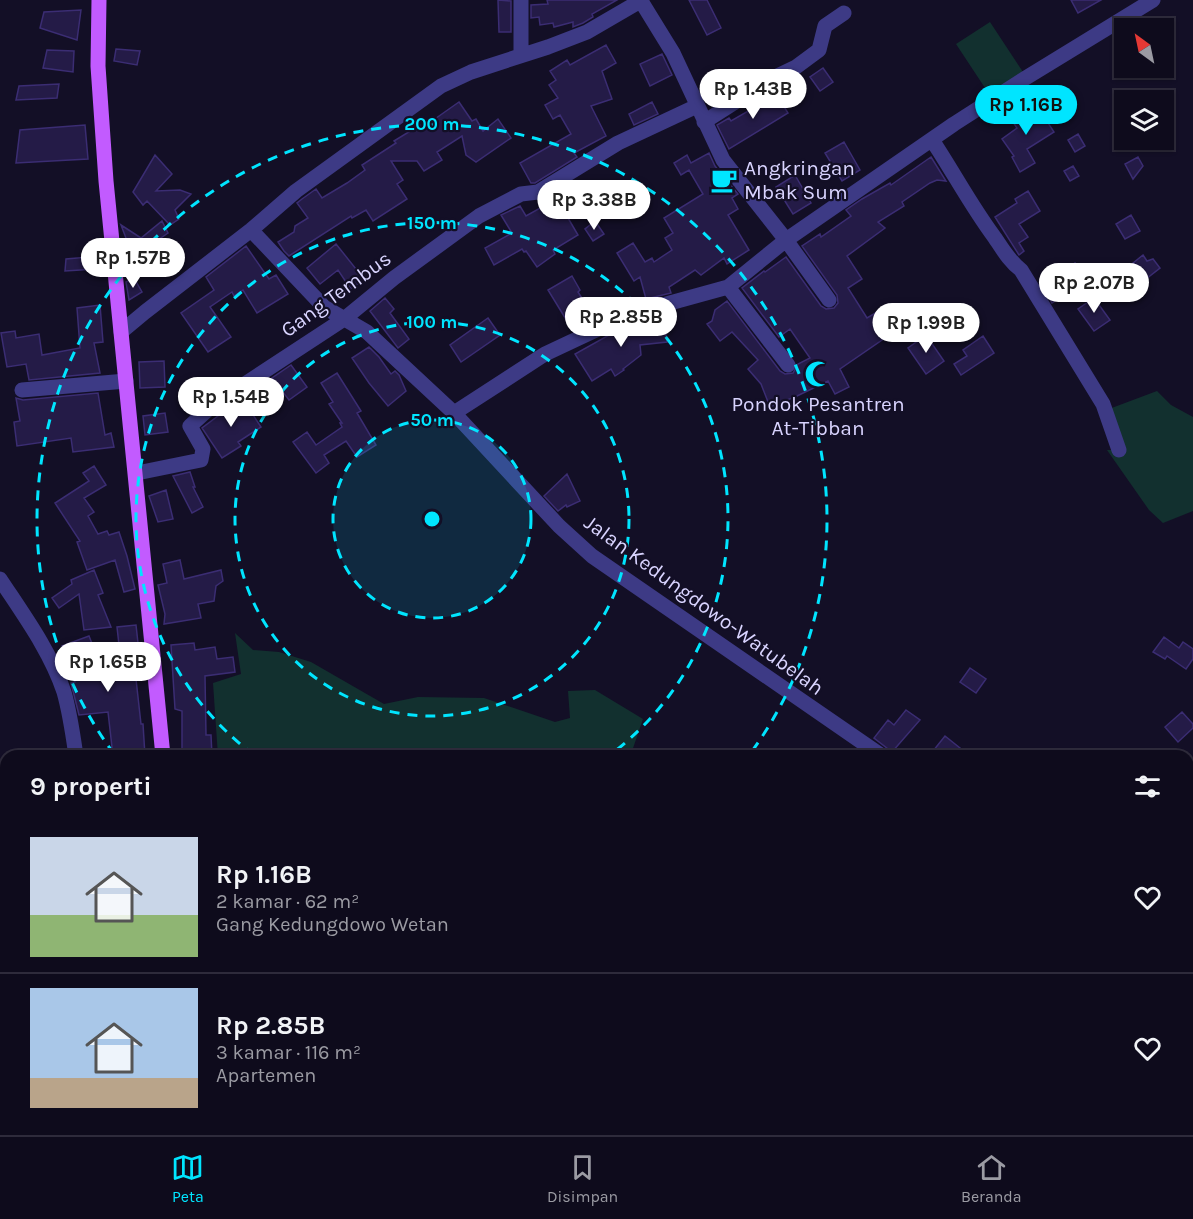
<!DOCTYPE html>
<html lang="id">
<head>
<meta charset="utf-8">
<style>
  :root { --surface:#0e0b1c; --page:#171425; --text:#f1f3f6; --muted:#9b9ba3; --line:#2e2b3b; --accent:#00e5ff }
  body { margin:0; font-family:Karla,sans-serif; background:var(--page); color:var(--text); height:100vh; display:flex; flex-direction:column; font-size:22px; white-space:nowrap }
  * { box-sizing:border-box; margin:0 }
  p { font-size:20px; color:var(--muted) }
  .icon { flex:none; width:33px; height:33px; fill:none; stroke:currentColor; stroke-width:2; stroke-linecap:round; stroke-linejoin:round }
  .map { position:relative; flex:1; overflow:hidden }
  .drawer { position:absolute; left:0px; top:750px; width:1194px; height:386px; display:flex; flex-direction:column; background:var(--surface); border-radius:18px 18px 0 0; box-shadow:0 2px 4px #0004,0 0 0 2px var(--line) }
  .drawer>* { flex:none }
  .needle { width:39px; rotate:327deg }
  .fabs { position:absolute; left:1114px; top:18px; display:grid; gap:12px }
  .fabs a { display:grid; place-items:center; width:60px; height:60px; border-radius:0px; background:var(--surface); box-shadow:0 2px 4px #0004,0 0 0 2px var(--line); font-size:30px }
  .price { position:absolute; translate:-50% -51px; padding:0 14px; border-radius:21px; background:#fff; color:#222; font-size:20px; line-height:39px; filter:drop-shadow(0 2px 3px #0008) }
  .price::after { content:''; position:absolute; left:50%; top:36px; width:18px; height:14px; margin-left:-9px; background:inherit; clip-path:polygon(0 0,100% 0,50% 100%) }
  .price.on { background:var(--accent); color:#111 }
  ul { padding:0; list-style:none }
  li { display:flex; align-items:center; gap:18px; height:150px; padding:0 30px }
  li+li { border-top:2px solid var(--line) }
  li span { display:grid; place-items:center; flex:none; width:168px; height:120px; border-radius:0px; color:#555 }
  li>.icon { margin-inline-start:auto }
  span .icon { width:72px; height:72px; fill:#fffc; stroke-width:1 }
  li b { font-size:26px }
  h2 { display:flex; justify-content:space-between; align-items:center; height:72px; padding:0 30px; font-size:26px }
  .tabs { display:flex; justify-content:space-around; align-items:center; height:84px; border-top:2px solid var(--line); background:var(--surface); font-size:16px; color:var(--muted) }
  .tabs a { display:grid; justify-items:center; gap:3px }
  .tabs .on { color:var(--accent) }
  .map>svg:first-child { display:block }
  .green { fill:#12302f }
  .building { fill:#241b47; stroke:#3b2d73; stroke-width:1.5 }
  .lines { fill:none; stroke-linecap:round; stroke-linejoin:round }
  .minor { stroke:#3d3a85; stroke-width:15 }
  .major { stroke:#c25bff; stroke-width:15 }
  .ring { fill:none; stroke:#00e5ff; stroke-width:3; stroke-dasharray:10 8 }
  .labels { text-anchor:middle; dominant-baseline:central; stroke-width:4.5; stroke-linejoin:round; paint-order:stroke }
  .poi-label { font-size:21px; fill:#d9d4ff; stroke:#130f26; text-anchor:start }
  .street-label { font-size:21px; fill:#d9d4ff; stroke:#130f26 }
  .centre { fill:#00e5ff; stroke:#130f26; stroke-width:3 }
  .ring-label { font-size:18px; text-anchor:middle; font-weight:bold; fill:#00e5ff; stroke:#130f26; stroke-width:4.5; stroke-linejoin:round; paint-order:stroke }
</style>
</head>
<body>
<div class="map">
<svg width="1193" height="1135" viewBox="0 0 1193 1135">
  <rect width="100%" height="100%" fill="#130f26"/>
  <path class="green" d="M 990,22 L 1023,72 L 989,94 L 956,44 Z
    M 1157,391 L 1171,405 L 1193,417 L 1193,511 L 1163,523 L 1149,510 L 1107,450 L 1118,450 L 1109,409 Z
    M 235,633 L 253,650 L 279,652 L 311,662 L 384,704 L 418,697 L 484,698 L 555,722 L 570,718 L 568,691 L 595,690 L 643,719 L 631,754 L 633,756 L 218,756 L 213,683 L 241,674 Z
    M 1188,1098 L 1193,1101 L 1193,1135 L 285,1135 L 285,1130 L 1188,1130 Z"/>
  <path class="building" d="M 498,0 L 511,1 L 511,32 L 499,32 Z
    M 547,0 L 617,0 L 592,14 L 593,17 L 583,23 L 573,27 L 573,22 L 554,27 L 553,23 L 540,25 L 539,17 L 531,18 L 531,5 L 548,4 Z
    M 689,0 L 707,0 L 721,28 L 707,35 Z
    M 1071,0 L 1101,0 L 1078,13 Z
    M 81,10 L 77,40 L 40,28 L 44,12 Z
    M 606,45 L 616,63 L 602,71 L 612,99 L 591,106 L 606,136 L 574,153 L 577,157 L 535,183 L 531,183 L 520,163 L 571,134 L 560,115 L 553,119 L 545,105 L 558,98 L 549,85 L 556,80 L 550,71 L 567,60 L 570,65 Z
    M 116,49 L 140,51 L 137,65 L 114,61 Z
    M 47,50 L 74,51 L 73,72 L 43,68 Z
    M 662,54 L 672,75 L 650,86 L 640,64 Z
    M 823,68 L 833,82 L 820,91 L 810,77 Z
    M 59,84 L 57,98 L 16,100 L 19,86 Z
    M 773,89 L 788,113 L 729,149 L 717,125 L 729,118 L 731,121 L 757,106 L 754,101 Z
    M 459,102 L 472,121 L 476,119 L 483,131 L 498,119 L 511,138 L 476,162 L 466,155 L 462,136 L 437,152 L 442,160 L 424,171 L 417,161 L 391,161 L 403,180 L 397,184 L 407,199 L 373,221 L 366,210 L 352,218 L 351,216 L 289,256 L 284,251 L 278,242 L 294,232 L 295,226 L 308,218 L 297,203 L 302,199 L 316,189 L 322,198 L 347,183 L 365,170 L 362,165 L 396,143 L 394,141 L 420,125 L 422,128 Z
    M 652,102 L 658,114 L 634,125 L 629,114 Z
    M 1023,108 L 1029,116 L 1039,109 L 1054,132 L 1027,149 L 1035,163 L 1020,172 L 1012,157 L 1014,156 L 1002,139 L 1017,128 L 1009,116 Z
    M 85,125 L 88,159 L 16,163 L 20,130 Z
    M 1078,134 L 1085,146 L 1075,152 L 1068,140 Z
    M 844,142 L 860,170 L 842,181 L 825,153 Z
    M 709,153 L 715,166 L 738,194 L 732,198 L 738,209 L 728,215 L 749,250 L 727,264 L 724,258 L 701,275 L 695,270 L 669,287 L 671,293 L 646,299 L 640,277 L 634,281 L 617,253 L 633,243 L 645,262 L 652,258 L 654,262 L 672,250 L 665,238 L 673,233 L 664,218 L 703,194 L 689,170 L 681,175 L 674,163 L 687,155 L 691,163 Z
    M 155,155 L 172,174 L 156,191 L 180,190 L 191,194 L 175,210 L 179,219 L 170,225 L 147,201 L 143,205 L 133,192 Z
    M 931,157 L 946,181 L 937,180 L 930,183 L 902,202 L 904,206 L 878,222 L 885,228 L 847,256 L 862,279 L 848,288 L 867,318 L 884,308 L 898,329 L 840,369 L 849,387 L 835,394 L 828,381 L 797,396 L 770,407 L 761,384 L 748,369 L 758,360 L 732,332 L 720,341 L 707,324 L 712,321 L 715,310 L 727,301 L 780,371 L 785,374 L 793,373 L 798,364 L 810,358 L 790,329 L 779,337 L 742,288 L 764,271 L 765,272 L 786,257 L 821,306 L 826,309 L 834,308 L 838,303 L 837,295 L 802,246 L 820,234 L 821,237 L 851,216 L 846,210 L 862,199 L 890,183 L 891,185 Z
    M 1138,157 L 1143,166 L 1133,179 L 1125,164 Z
    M 1073,166 L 1079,176 L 1070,181 L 1064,171 Z
    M 795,175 L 811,203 L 793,214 L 776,187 Z
    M 1028,191 L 1040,211 L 1019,224 L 1028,237 L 1019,243 L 1024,251 L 1019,255 L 995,217 L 1017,203 L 1015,199 Z
    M 554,194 L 578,235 L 553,250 L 555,254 L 537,267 L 526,251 L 524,252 L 522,249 L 494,265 L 485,248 L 512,233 L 501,215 L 520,206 L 526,216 L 544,206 L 541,201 Z
    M 1131,215 L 1140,231 L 1125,239 L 1116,224 Z
    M 162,221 L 168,233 L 155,242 L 164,256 L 135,276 L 127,266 L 135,262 L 121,225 L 141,238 Z
    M 595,221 L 604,234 L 593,241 L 585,229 Z
    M 336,244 L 364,279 L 352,288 L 350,288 L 338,270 L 320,284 L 307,268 Z
    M 246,246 L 269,279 L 276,275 L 288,294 L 257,313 L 243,290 L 234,296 L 232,292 L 210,307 L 231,337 L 208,352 L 181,313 L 214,290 L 206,277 Z
    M 1143,255 L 1147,261 L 1153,259 L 1160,268 L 1146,279 L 1133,263 Z
    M 89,257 L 96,269 L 65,271 L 66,259 Z
    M 1075,263 L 1083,276 L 1060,290 L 1063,296 L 1052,303 L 1046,293 L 1053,289 L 1051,278 Z
    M 572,276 L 580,290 L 578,292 L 592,314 L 574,325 L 571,319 L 567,321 L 548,290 Z
    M 134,278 L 142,292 L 129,300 L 126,282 Z
    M 385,298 L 394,309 L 390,313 L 409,339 L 398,348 L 370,311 Z
    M 1094,298 L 1110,320 L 1094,331 L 1078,309 Z
    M 100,305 L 103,342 L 94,343 L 100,373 L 29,380 L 26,364 L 7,367 L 1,333 L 15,331 L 16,338 L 39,334 L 42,355 L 80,348 L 77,308 Z
    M 663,315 L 667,342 L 640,345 L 641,355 L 623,369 L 624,370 L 615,376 L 611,369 L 592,381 L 575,354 L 618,330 L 649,327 L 648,319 Z
    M 488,318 L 500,335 L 461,362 L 450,345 Z
    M 926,335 L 944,361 L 926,374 L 908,348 Z
    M 983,336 L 994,353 L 961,375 L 954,364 L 967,356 L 963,350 Z
    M 369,347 L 379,357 L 391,374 L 395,371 L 399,375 L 406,391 L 388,406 L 369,383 L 352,358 Z
    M 164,361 L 165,387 L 140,388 L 139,362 Z
    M 291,365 L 307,387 L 289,400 L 272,378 Z
    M 337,373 L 361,411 L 357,413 L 376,445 L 357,457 L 346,441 L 324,455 L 329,463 L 316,473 L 293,442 L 307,432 L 316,445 L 342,427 L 340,423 L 342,423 L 329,404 L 333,402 L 321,383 Z
    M 98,393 L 105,435 L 111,433 L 114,447 L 73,452 L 71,438 L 17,446 L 14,422 L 20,421 L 16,398 L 23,400 Z
    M 242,398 L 261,427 L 238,442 L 241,446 L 222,458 L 202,428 Z
    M 165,413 L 168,432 L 145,435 L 143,416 Z
    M 94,466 L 106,485 L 84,498 L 94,512 L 88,516 L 98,534 L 107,531 L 109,535 L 119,532 L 127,556 L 135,589 L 124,592 L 115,560 L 87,570 L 77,542 L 80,541 L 55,503 L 89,481 L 83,473 Z
    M 190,472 L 195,487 L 193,487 L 203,507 L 192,513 L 173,476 Z
    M 567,474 L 580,501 L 567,507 L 566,505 L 558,511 L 544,496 Z
    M 166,490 L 173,519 L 158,522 L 149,496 Z
    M 180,560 L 184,579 L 221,570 L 223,581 L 216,586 L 214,601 L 198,604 L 201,618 L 164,624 L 165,614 L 158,585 L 167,583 L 163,564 Z
    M 94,570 L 103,593 L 98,595 L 111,627 L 84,630 L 79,594 L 59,608 L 52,598 L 72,584 L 71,580 Z
    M 136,625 L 138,643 L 119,645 L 117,627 Z
    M 89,636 L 95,651 L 127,647 L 129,680 L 136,679 L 141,724 L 143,724 L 145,756 L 113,756 L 108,712 L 79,715 L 71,683 L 75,682 L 62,646 Z
    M 1164,637 L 1179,648 L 1183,642 L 1193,649 L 1193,659 L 1186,669 L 1167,656 L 1165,659 L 1153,652 Z
    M 194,643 L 195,650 L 215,647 L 217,659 L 233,657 L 235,672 L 205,676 L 206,735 L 211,735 L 212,756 L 182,754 L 182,711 L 175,709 L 171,645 Z
    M 970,668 L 986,679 L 976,693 L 960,682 Z
    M 906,710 L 920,720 L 892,752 L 874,738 L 888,720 L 894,725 Z
    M 1182,712 L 1193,724 L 1193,728 L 1178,742 L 1165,727 Z
    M 945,736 L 970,756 L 929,756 Z"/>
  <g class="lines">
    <path class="minor" d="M 521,0 L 521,55
      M 641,1 L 673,53 L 723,160 L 786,240 L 829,300
      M 704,122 L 771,79 L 796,67 L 819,50 L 825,26 L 844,13
      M 932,140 C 954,173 971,206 995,238 C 1003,250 1010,262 1021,270 L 1103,404 L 1119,450
      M 251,230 L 324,307 L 367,332 L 454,413 L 559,526 L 592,556 L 882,756
      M 728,287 L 788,365
      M 121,332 L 145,312 L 251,230 L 296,191 L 441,86 L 471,72 L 548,47 L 587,32 L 642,0
      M 22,390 L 126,381
      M 454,413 L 545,354 L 630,314 L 728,287 L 786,240 L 954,124 L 1024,79 L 1153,0
      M 137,473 L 201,460 L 203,449 L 190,426 L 213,405 L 344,319 L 394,278 L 479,216 L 521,194 L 538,192 L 618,143 L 697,106
      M 0,579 C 23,614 51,652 64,692 C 70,713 73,735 76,756
      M 1188,976 L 1193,980"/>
    <path class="major" d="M 99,0 L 98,66 L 106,181 L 163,756
      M 188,1130 L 188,1135"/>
  </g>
  <circle cx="432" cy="519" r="99" fill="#00e5ff" fill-opacity=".12"/>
  <g class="ring">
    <circle cx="432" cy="519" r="99"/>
    <circle cx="432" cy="519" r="197"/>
    <path d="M254 755A296 296 0 1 1 610 755"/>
    <path d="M114 754A395 395 0 1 1 750 754"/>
  </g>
  <defs>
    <g id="cafe-bare" transform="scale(2.07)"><path d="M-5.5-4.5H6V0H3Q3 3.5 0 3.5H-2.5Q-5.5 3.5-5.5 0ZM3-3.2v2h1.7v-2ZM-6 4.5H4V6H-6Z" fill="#00e5ff" stroke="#130f26" stroke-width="2.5" paint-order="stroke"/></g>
    <g id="mosque-bare" transform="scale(2.07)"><path d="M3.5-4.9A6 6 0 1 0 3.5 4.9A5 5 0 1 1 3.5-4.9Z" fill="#00e5ff" stroke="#130f26" stroke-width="2.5" paint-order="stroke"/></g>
  </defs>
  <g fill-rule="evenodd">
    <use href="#cafe-bare" x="724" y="180"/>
    <use href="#mosque-bare" x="818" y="374"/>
  </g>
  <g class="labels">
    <g class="poi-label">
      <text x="744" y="168">Angkringan<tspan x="744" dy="24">Mbak Sum</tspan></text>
      <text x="818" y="404" text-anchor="middle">Pondok Pesantren<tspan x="818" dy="24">At-Tibban</tspan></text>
    </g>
    <g class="street-label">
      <text transform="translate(336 294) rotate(-36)">Gang Tembus</text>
      <text transform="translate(704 605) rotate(36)">Jalan Kedungdowo-Watubelah</text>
    </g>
  </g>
  <circle cx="432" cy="519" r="9" class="centre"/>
  <g class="ring-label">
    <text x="432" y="130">200 m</text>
    <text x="432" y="229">150 m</text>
    <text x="432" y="328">100 m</text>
    <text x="432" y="426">50 m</text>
  </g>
</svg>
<div class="fabs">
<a><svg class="needle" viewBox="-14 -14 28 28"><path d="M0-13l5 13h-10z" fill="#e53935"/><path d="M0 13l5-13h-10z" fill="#9b9ba3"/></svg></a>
<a><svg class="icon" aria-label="layers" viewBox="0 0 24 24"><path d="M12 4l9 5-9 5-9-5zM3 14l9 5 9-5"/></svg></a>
</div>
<b class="price" style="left:753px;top:120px">Rp 1.43B</b>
<b class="price on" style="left:1026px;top:136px">Rp 1.16B</b>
<b class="price" style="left:594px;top:231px">Rp 3.38B</b>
<b class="price" style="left:133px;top:289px">Rp 1.57B</b>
<b class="price" style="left:1094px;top:314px">Rp 2.07B</b>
<b class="price" style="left:621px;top:348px">Rp 2.85B</b>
<b class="price" style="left:926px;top:354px">Rp 1.99B</b>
<b class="price" style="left:231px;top:428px">Rp 1.54B</b>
<b class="price" style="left:108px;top:693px">Rp 1.65B</b>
<section class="drawer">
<h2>9 properti<svg class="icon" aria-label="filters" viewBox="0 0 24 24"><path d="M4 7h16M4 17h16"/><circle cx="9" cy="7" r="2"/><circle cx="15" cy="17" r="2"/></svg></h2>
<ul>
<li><span style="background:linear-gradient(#c9d6e8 65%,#8fb573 0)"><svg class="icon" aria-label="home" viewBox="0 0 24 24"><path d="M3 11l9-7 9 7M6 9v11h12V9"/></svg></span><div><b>Rp 1.16B</b><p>2 kamar · 62 m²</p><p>Gang Kedungdowo Wetan</p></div><svg class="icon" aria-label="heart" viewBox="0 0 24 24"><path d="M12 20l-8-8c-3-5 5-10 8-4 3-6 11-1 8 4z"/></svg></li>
<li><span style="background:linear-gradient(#a9c7e8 75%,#b9a48a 0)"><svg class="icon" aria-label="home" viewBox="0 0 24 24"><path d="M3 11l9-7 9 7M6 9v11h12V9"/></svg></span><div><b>Rp 2.85B</b><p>3 kamar · 116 m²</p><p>Apartemen</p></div><svg class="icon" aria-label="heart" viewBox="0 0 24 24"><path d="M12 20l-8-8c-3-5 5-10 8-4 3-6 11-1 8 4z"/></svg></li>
</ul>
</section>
</div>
<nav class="tabs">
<a class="on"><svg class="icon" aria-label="map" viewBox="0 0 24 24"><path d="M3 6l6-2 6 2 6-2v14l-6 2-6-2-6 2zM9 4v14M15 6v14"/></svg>Peta</a>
<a><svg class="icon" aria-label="saved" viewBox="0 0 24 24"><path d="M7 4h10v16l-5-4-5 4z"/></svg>Disimpan</a>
<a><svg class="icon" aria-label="home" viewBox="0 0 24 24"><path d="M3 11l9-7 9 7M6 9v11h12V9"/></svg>Beranda</a>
</nav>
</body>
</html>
